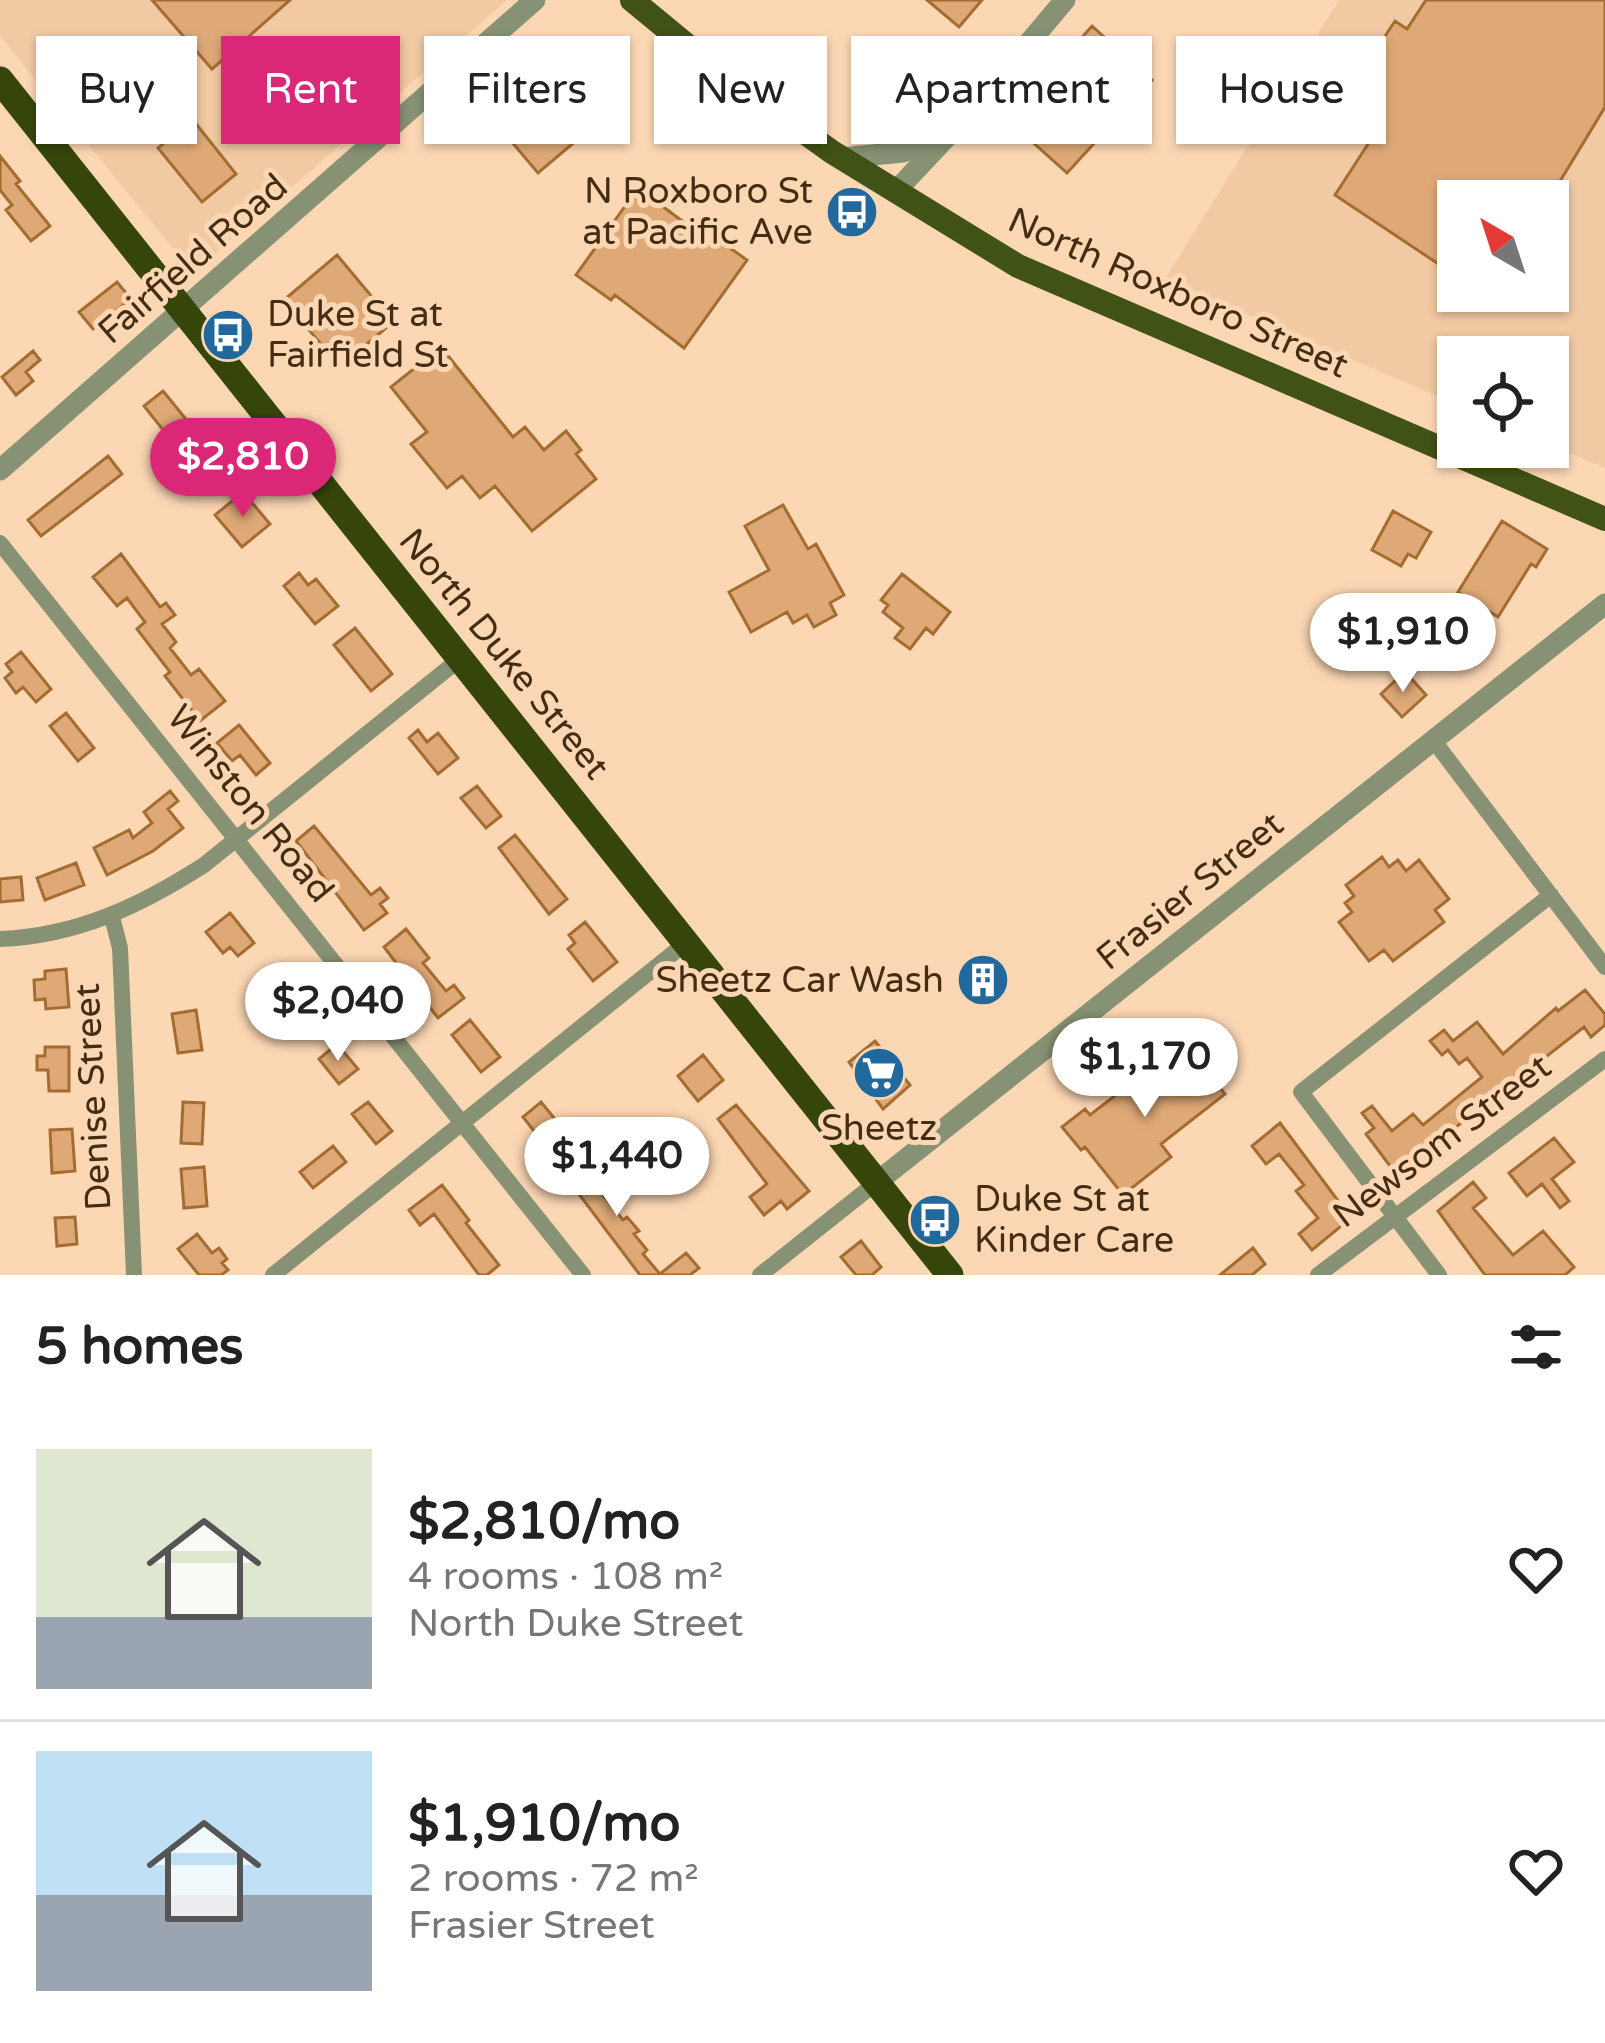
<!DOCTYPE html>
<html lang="en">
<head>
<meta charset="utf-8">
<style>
  :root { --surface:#fff; --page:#f2f2f2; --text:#222; --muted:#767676; --line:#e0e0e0; --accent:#db2777 }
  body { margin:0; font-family:"Varela Round",sans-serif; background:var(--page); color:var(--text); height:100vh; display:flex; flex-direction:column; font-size:45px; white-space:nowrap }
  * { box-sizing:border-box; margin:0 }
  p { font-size:39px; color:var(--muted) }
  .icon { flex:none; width:66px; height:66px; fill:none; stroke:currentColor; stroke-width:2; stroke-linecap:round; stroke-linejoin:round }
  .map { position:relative; height:1275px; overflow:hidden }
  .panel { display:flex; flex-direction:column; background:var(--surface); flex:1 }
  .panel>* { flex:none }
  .guide { position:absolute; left:36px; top:36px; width:1533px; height:108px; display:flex; gap:24px }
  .needle { width:78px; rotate:321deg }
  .fabs { position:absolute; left:1437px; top:180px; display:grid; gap:24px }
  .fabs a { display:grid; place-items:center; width:132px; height:132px; border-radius:0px; background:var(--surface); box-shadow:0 3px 9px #0004; font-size:60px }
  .price { position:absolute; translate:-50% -102px; padding:0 27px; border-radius:42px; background:#fff; color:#222; font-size:39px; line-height:78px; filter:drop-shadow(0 3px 6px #0008) }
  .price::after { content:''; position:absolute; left:50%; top:72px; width:36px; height:27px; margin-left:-18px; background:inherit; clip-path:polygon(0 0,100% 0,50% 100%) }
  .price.selected { background:var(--accent); color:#fff }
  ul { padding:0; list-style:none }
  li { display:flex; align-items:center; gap:36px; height:300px; padding:0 36px }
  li+li { border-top:3px solid var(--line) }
  li span { display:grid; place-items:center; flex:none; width:336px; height:240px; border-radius:0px; color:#555 }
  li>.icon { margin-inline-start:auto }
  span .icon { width:144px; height:144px; fill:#fffc; stroke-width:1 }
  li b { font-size:51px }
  h2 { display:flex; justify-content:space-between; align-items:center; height:144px; padding:0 36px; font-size:51px }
  .pill { padding:0 42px; border-radius:0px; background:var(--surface); box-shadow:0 3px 9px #0004; font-size:42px; line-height:108px }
  .pill.selected { background:var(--accent); color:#fff }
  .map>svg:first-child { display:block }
  .built { fill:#f1c9a3; fill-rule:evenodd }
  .building { fill:#dea977; stroke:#a56c31; stroke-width:3 }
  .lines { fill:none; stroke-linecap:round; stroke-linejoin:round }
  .minor { stroke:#869273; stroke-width:16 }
  .tertiary { stroke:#869273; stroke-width:21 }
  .primary { stroke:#405215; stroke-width:24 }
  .trunk { stroke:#36460a; stroke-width:27 }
  .labels { text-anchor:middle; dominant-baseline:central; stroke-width:10; stroke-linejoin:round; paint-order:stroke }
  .poi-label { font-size:36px; fill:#452d14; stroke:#fcd7b4; text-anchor:end }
  .street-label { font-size:36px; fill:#452d14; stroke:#fcd7b4 }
</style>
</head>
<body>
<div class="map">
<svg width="1605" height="1275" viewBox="0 0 1605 1275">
  <rect width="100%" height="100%" fill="#fcd7b4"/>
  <path class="built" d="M 0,0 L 507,0 L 193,273 L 0,36 Z
    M 1339,0 L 1605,0 L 1605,468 L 1548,444 L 1548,357 L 1458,357 L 1458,405 L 1165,279 ZM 1458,201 L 1548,201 L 1548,291 L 1458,291 Z"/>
  <path class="building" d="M 152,0 L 290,0 L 212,69 Z
    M 927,0 L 982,0 L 959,27 Z
    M 1426,0 L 1605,0 L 1605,107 L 1548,201 L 1458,201 L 1458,277 L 1335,195 L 1381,124 L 1343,100 L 1395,21 L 1407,29 Z
    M 1092,26 L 1152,80 L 1067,173 L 1008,120 Z
    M 535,64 L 590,129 L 538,173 L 483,108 Z
    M 193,120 L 236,174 L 202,202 L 158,148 Z
    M 0,156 L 20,181 L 16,184 L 50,226 L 31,241 L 6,210 L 12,205 L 0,190 Z
    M 638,188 L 709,241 L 713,236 L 747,260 L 684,348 L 615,295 L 611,300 L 576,275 Z
    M 337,255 L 393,322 L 340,367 L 284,300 Z
    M 117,282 L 131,299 L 93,329 L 79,312 Z
    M 441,347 L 513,437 L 525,427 L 544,450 L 566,431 L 581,450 L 576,454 L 596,479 L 532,531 L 495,486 L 480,498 L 462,476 L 447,488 L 411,444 L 427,432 L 391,387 Z
    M 33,351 L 40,360 L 26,372 L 33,381 L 16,395 L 2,377 Z
    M 163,391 L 203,440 L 183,455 L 144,406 Z
    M 108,456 L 122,474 L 41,536 L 28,520 Z
    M 243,492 L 270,524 L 242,547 L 215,515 Z
    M 783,505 L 808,549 L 816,544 L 844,595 L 830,603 L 836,615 L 814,627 L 807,615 L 793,623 L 787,612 L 751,632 L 729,592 L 769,570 L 745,526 Z
    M 1393,511 L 1431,532 L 1416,558 L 1408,554 L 1401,566 L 1372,550 Z
    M 1502,521 L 1547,549 L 1536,567 L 1531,564 L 1498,617 L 1458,592 Z
    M 121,554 L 160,607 L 166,603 L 175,615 L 162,624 L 176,642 L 170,648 L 191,675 L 199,669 L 225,701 L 200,721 L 165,676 L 170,672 L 137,629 L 145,622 L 127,598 L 117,606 L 93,577 Z
    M 299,573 L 308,585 L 316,579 L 338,606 L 315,624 L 284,586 Z
    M 902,574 L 950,612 L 933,634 L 926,628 L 910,649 L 895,638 L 903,628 L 883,612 L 888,605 L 881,600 Z
    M 355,628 L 392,674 L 371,691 L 334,645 Z
    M 21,652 L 51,689 L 36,702 L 23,687 L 16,693 L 5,678 L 12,672 L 6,664 Z
    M 1399,677 L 1404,682 L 1410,677 L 1426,695 L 1402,717 L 1381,694 Z
    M 66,713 L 94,748 L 78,761 L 50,726 Z
    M 239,725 L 270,763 L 256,775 L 240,755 L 232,761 L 217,743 Z
    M 418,730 L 427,742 L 438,733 L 458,758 L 438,774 L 409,738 Z
    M 477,786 L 501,816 L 486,828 L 461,798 Z
    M 170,791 L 178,801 L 168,809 L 183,828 L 153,851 L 107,875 L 94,848 L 129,830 L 133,838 L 152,823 L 144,812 Z
    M 314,826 L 371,895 L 380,888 L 388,898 L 380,904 L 387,913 L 364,930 L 296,841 Z
    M 515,835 L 567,899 L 549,914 L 499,848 Z
    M 1382,857 L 1389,867 L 1398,860 L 1406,871 L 1419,860 L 1449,899 L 1435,910 L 1444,922 L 1393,961 L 1384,950 L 1369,961 L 1339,922 L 1352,912 L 1345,903 L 1354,896 L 1346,885 Z
    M 76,863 L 84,885 L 45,900 L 37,878 Z
    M 21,877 L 23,900 L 0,902 L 0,879 Z
    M 230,913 L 254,943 L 238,956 L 230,947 L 223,953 L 206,932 Z
    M 585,922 L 617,962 L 593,981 L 568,949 L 575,943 L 569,935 Z
    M 406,929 L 429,958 L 423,963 L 446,991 L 454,985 L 464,998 L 438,1018 L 384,947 Z
    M 66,969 L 69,1007 L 46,1009 L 45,999 L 35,1000 L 34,980 L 45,979 L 45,971 Z
    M 280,978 L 304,1008 L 289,1020 L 278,1007 L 272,1012 L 258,995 Z
    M 1585,990 L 1605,1014 L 1605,1025 L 1591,1037 L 1584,1027 L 1396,1174 L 1366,1134 L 1374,1128 L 1362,1113 L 1372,1106 L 1392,1131 L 1413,1114 L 1423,1125 L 1482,1077 L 1467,1058 L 1459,1064 L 1448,1050 L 1442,1055 L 1430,1041 L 1444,1030 L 1453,1041 L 1477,1022 L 1503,1054 L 1556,1008 L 1558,1011 Z
    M 196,1010 L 202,1050 L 178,1053 L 172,1014 Z
    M 470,1020 L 500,1057 L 481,1072 L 452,1035 Z
    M 875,1041 L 910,1085 L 883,1109 L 849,1062 Z
    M 337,1044 L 358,1069 L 339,1084 L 319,1059 Z
    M 1187,1046 L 1225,1094 L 1161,1144 L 1171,1157 L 1123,1195 L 1085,1147 L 1081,1150 L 1062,1127 L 1085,1109 L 1090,1115 L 1121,1091 L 1124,1094 Z
    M 45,1047 L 69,1047 L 69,1091 L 49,1091 L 48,1070 L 37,1070 L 37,1056 L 45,1056 Z
    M 703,1055 L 723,1080 L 698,1101 L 678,1076 Z
    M 183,1102 L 204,1103 L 202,1144 L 181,1143 Z
    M 368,1102 L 392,1131 L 376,1144 L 352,1114 Z
    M 541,1102 L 567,1134 L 548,1149 L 523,1117 Z
    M 736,1105 L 809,1191 L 787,1209 L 781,1201 L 764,1215 L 750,1197 L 767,1184 L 718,1119 Z
    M 1280,1123 L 1351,1218 L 1312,1250 L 1299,1234 L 1318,1218 L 1296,1191 L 1304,1185 L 1279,1154 L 1266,1164 L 1252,1146 Z
    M 72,1129 L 75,1171 L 52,1173 L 50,1130 Z
    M 1554,1138 L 1574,1162 L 1552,1179 L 1569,1201 L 1560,1208 L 1542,1184 L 1527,1196 L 1509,1173 Z
    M 333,1146 L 346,1162 L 313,1188 L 300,1172 Z
    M 580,1152 L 610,1189 L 603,1195 L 623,1220 L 627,1217 L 639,1231 L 634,1234 L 647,1250 L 643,1254 L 660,1274 L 686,1253 L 699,1268 L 690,1275 L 640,1275 L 560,1169 Z
    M 204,1167 L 207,1206 L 184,1208 L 181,1169 Z
    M 1473,1182 L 1486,1198 L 1473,1208 L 1513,1255 L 1543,1231 L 1574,1267 L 1565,1275 L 1485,1275 L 1438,1211 Z
    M 442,1185 L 469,1220 L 466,1223 L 499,1265 L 487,1275 L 479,1275 L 434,1214 L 420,1225 L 409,1210 Z
    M 75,1217 L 77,1244 L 57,1246 L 55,1218 Z
    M 197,1234 L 212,1253 L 219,1248 L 227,1259 L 222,1263 L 228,1270 L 221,1275 L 199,1275 L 178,1249 Z
    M 861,1241 L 881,1267 L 872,1275 L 856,1275 L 841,1257 Z
    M 1253,1248 L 1265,1264 L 1252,1275 L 1220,1275 Z"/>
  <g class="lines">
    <path class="minor" d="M 0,543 L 583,1275
      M 1434,741 L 1605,967
      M 112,917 L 120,948 L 134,1275
      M 0,939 C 77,936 140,906 204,865 L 461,658
      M 273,1275 L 687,942
      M 760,1275 L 877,1182
      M 1318,1275 L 1605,1059
      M 1439,1275 L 1301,1092 L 1551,895"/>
    <path class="tertiary" d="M 841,158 L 903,152 L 945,134
      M 895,192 L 972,110 L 1065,0
      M 0,470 L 535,0
      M 877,1182 L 1605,604"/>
    <path class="primary" d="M 632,0 L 712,66 L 832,152 L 1018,266 L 1605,519"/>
    <path class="trunk" d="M 0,80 L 950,1275"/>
  </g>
  <defs>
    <g id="bus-disc" transform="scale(2.7)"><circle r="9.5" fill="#21699d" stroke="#fcd7b4"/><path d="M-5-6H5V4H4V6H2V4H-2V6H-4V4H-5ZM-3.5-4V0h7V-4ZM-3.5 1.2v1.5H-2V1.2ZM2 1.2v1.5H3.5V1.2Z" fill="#fff"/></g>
    <g id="building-disc" transform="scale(2.7)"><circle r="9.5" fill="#21699d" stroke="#fcd7b4"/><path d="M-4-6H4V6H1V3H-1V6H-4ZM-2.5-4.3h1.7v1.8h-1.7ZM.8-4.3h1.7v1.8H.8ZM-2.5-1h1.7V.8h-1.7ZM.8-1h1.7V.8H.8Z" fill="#fff"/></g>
    <g id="supermarket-disc" transform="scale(2.7)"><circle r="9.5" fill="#21699d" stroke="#fcd7b4"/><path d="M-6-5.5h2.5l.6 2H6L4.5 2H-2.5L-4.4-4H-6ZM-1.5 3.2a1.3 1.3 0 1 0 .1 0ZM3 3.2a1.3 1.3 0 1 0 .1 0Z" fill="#fff"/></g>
  </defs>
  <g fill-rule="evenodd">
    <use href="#bus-disc" x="852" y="212"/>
    <use href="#bus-disc" x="228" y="335"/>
    <use href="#building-disc" x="983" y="980"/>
    <use href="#supermarket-disc" x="879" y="1073"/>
    <use href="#bus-disc" x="935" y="1220"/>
  </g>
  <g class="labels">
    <g class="poi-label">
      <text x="813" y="191">N Roxboro St<tspan x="813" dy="41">at Pacific Ave</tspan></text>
      <text x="267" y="314" text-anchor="start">Duke St at<tspan x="267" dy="41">Fairfield St</tspan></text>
      <text x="944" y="980">Sheetz Car Wash</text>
      <text x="879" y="1128" text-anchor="middle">Sheetz</text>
      <text x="974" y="1199" text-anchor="start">Duke St at<tspan x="974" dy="41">Kinder Care</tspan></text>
    </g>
    <g class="street-label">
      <text transform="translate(193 259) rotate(-41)">Fairfield Road</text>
      <text transform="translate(1178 293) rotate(24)">North Roxboro Street</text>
      <text transform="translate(504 654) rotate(51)">North Duke Street</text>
      <text transform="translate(250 804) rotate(51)">Winston Road</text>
      <text transform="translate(1190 891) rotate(-39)">Frasier Street</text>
      <text transform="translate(93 1097) rotate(-93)">Denise Street</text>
      <text transform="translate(1442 1141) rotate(-37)">Newsom Street</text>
    </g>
  </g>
</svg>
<div class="fabs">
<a><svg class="needle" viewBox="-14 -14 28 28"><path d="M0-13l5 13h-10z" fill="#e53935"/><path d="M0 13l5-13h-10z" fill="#767676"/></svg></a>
<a><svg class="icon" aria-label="locate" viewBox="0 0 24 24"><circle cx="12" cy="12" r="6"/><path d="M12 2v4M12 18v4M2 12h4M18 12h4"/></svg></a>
</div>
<b class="price selected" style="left:243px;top:520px">$2,810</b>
<b class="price" style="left:1403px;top:695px">$1,910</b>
<b class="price" style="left:338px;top:1064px">$2,040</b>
<b class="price" style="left:1145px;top:1120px">$1,170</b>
<b class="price" style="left:617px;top:1219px">$1,440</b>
<div class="guide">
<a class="pill">Buy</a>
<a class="pill selected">Rent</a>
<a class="pill">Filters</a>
<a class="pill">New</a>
<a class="pill">Apartment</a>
<a class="pill">House</a>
</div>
</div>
<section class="panel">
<h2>5 homes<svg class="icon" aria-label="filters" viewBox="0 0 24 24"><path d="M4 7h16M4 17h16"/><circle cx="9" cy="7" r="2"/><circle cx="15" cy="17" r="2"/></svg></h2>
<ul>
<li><span style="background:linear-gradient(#dfe7d0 70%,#9aa5b1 0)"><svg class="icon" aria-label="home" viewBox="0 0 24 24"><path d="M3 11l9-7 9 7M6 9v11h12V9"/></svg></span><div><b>$2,810/mo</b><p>4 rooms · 108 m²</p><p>North Duke Street</p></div><svg class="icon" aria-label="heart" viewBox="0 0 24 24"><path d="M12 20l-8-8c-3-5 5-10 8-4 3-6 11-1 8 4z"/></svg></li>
<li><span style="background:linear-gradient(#bfe0f5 60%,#9aa5b1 0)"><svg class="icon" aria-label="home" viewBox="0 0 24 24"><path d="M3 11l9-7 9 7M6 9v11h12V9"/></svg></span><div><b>$1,910/mo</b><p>2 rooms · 72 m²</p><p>Frasier Street</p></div><svg class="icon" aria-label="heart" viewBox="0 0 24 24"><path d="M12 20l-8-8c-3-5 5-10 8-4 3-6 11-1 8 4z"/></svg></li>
</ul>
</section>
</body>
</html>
